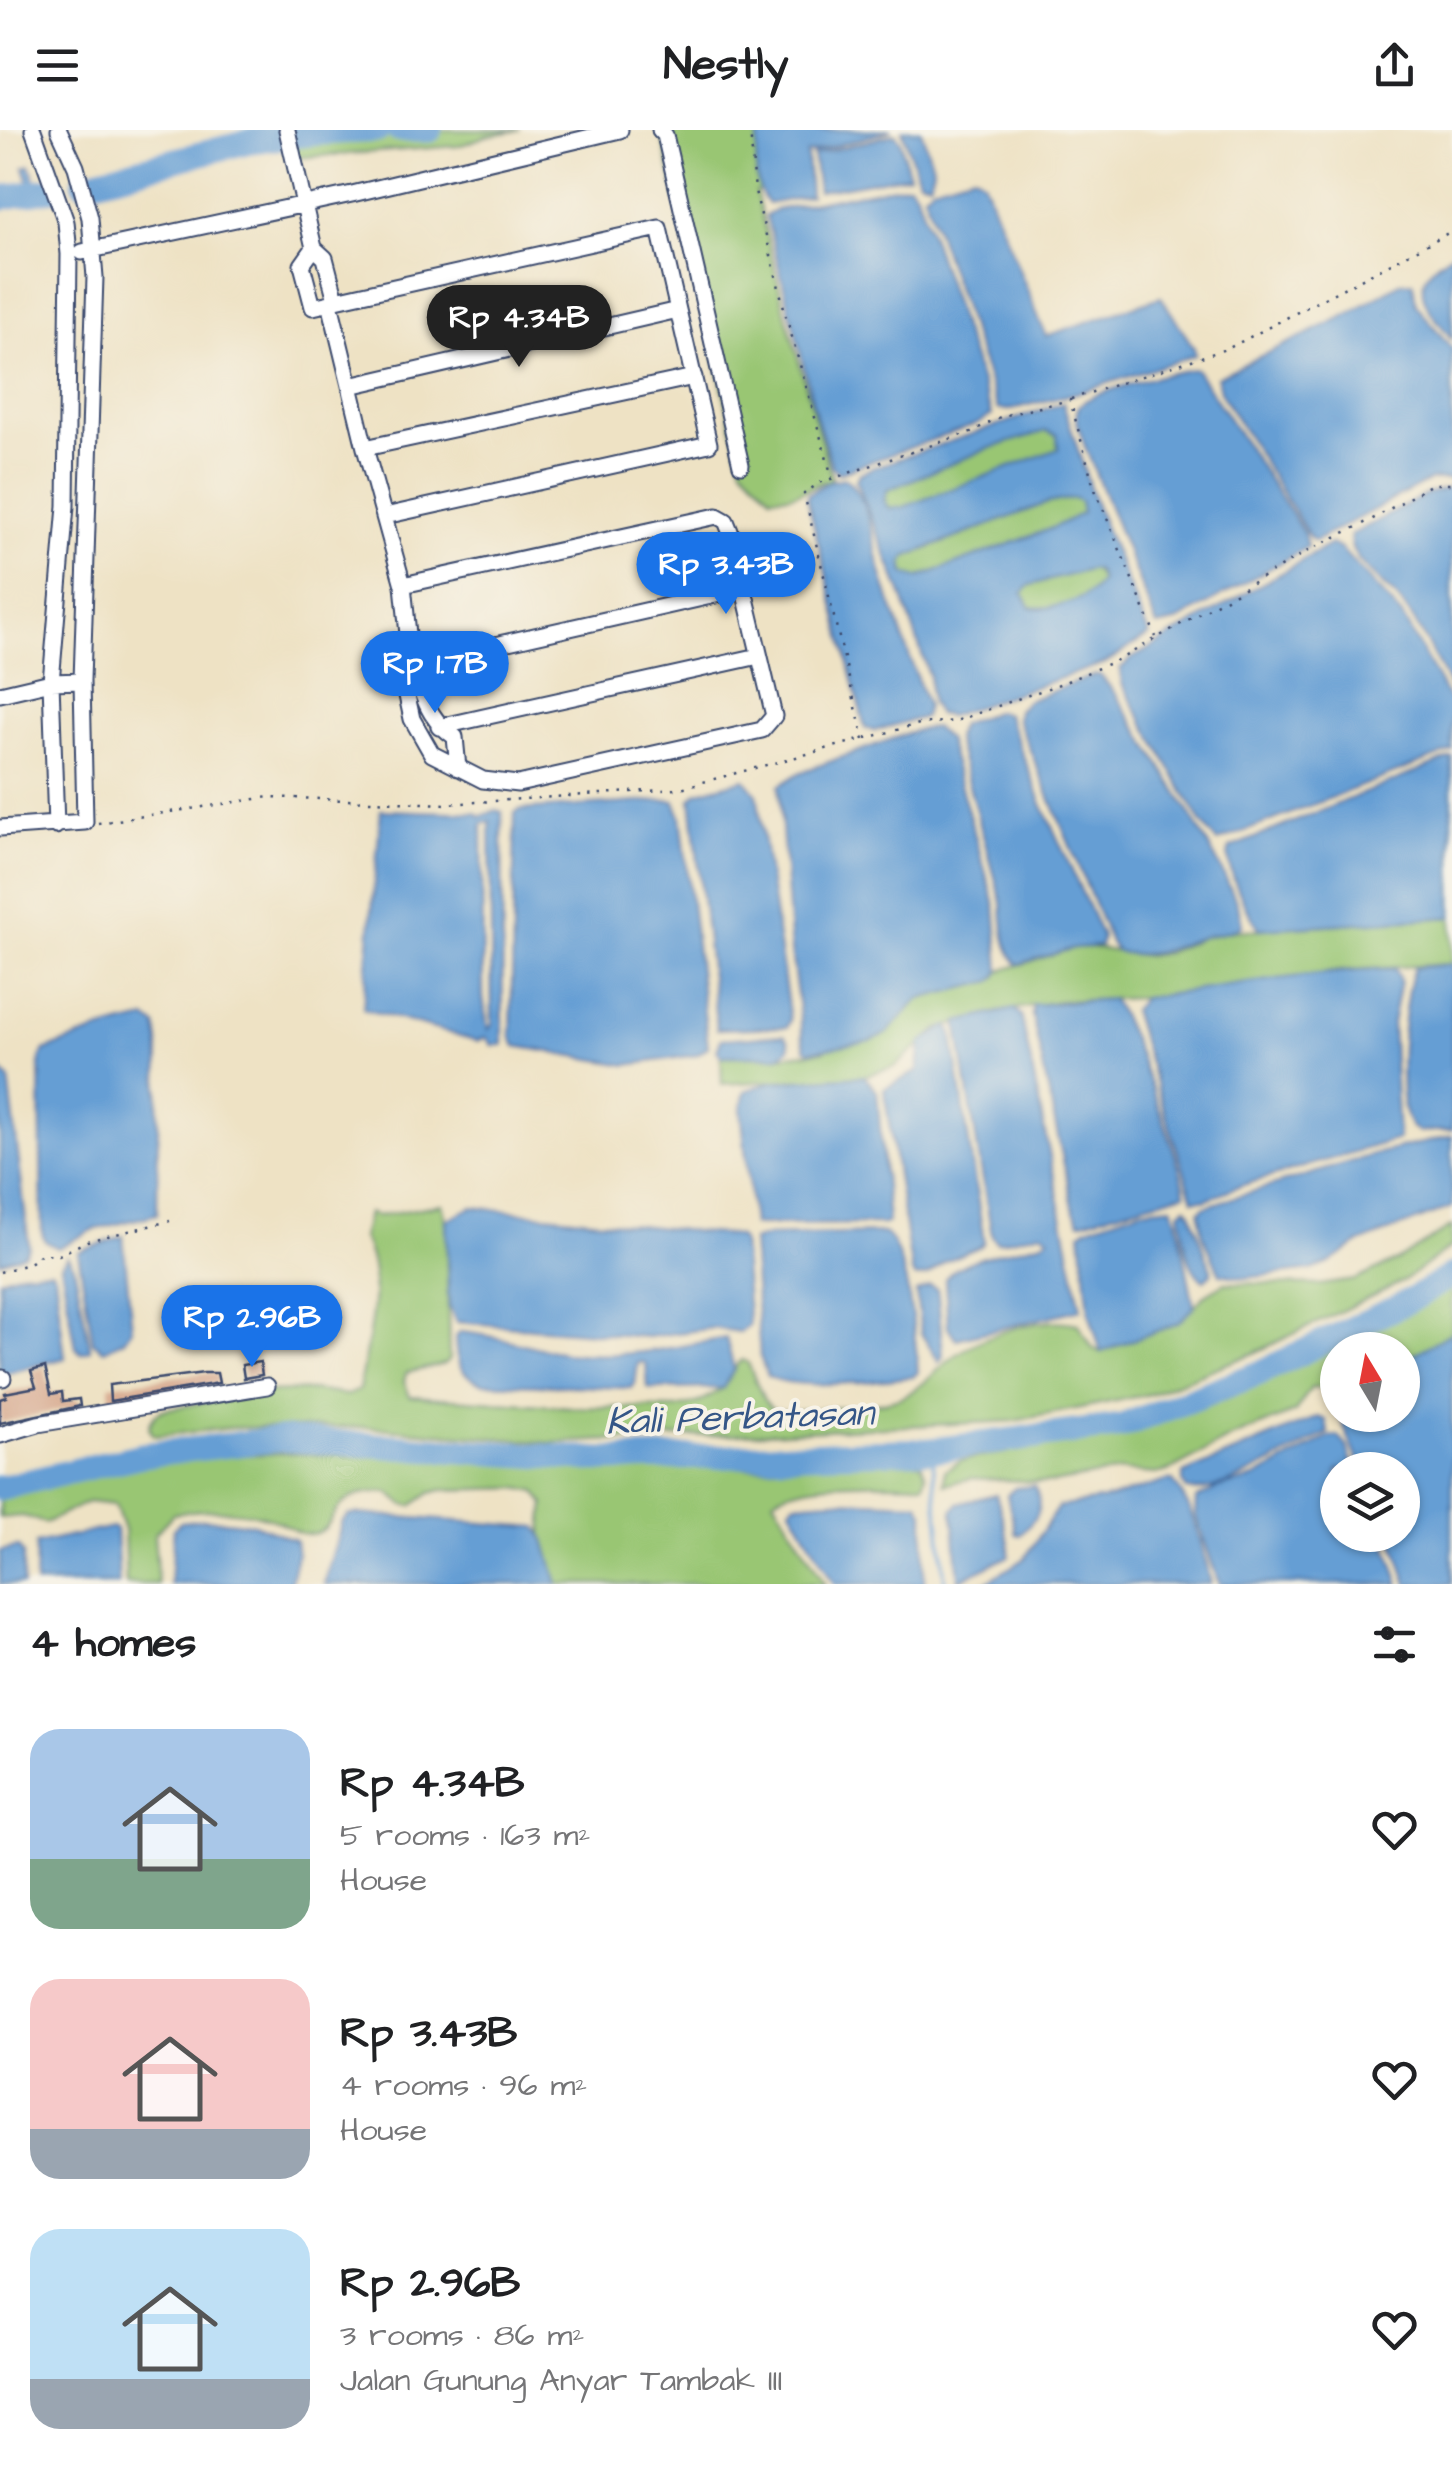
<!DOCTYPE html>
<html lang="en">
<head>
<meta charset="utf-8">
<style>
  :root { --surface:#fff; --page:#f6f6f6; --text:#202124; --muted:#757577; --accent:#1a73e8 }
  body { margin:0; font-family:"Architects Daughter",sans-serif; background:var(--page); color:var(--text); height:100vh; display:flex; flex-direction:column; font-size:38px; white-space:nowrap }
  * { box-sizing:border-box; margin:0 }
  p { font-size:32px; color:var(--muted) }
  .icon { flex:none; width:55px; height:55px; fill:none; stroke:currentColor; stroke-width:2; stroke-linecap:round; stroke-linejoin:round }
  .map { position:relative; height:1454px; overflow:hidden }
  .drawer { display:flex; flex-direction:column; background:var(--surface); flex:1 }
  .drawer>* { flex:none }
  .needle { width:65px; rotate:350deg }
  .buttons { position:absolute; left:1320px; top:1202px; display:grid; gap:20px }
  .buttons a { display:grid; place-items:center; width:100px; height:100px; border-radius:50%; background:var(--surface); box-shadow:0 2px 8px #0004; font-size:50px }
  .price { position:absolute; translate:-50% -85px; padding:0 22px; border-radius:35px; background:var(--accent); color:#fff; font-size:32px; line-height:65px; filter:drop-shadow(0 2px 5px #0008) }
  .price::after { content:''; position:absolute; left:50%; top:60px; width:30px; height:22px; margin-left:-15px; background:inherit; clip-path:polygon(0 0,100% 0,50% 100%) }
  .price.active { background:#222; color:#fff }
  ul { padding:0; list-style:none }
  li { display:flex; align-items:center; gap:30px; height:250px; padding:0 30px }
  li span { display:grid; place-items:center; flex:none; width:280px; height:200px; border-radius:30px; color:#555 }
  li>.icon { margin-inline-start:auto }
  span .icon { width:120px; height:120px; fill:#fffc; stroke-width:1 }
  li b { font-size:42px }
  h2 { display:flex; justify-content:space-between; align-items:center; height:120px; padding:0 30px; font-size:42px }
  header { display:flex; justify-content:space-between; align-items:center; height:130px; padding:0 30px; background:var(--surface); font-size:45px; font-weight:700 }
  .map>svg:first-child { display:block }
  .green { fill:#99c673; stroke:#5a7a68; stroke-width:2.5 }
  .water { fill:#659ed4; stroke:#406699; stroke-width:2.5; fill-rule:evenodd }
  .lines { fill:none; stroke-linecap:round; stroke-linejoin:round }
  .stream { stroke:#659ed4; stroke-width:4 }
  .river { stroke:#659ed4; stroke-width:25 }
  .building { fill:#d9ae94 }
  .minor-casing { stroke:#3b4a6d; stroke-width:19 }
  .path { stroke:#3b4a6d; stroke-width:2.5; stroke-dasharray:2.5 8; stroke-linecap:butt }
  .minor { stroke:#fff; stroke-width:15 }
  .labels { text-anchor:middle; dominant-baseline:central; stroke-width:8; stroke-linejoin:round; paint-order:stroke }
  .water-label { font-size:38px; font-style:italic; fill:#355687; stroke:#f7f3e8 }
</style>
</head>
<body>
<header><svg class="icon" aria-label="menu" viewBox="0 0 24 24"><path d="M4 6h16M4 12h16M4 18h16"/></svg>Nestly<svg class="icon" aria-label="share" viewBox="0 0 24 24"><path d="M12 15V3M7 8l5-5 5 5M5 13v7h14v-7"/></svg></header>
<div class="map">
<svg width="1452" height="1454" viewBox="0 0 1452 1454">
  <rect width="100%" height="100%" fill="#f7f3e8"/>
  <filter id="ink" filterUnits="userSpaceOnUse"><feTurbulence type="fractalNoise" baseFrequency=".01" numOctaves="2"/><feDisplacementMap in="SourceGraphic" scale="20" xChannelSelector="R" yChannelSelector="G"/><feConvolveMatrix kernelMatrix="1 2 1 2 8 2 1 2 1" color-interpolation-filters="sRGB"/></filter>
  <filter id="wash" filterUnits="userSpaceOnUse"><feTurbulence type="fractalNoise" baseFrequency=".0048" numOctaves="4" result="noise"/><feDisplacementMap in="SourceGraphic" scale="40" xChannelSelector="R" yChannelSelector="G"/><feGaussianBlur stdDeviation="2.25" result="paint"/><feColorMatrix in="noise" values="0 0 0 0 0 0 0 0 0 0 0 0 0 0 0 0 0 1.4 0 .05"/><feComposite in="paint" operator="in"/></filter>
  <g filter="url(#wash)">
    <rect width="100%" height="100%" fill="#eee2c4"/>
    <path class="green" d="M 287,0 L 520,0 L 486,6 L 459,16 L 294,28 Z
      M 660,0 L 759,0 L 756,45 L 760,61 L 756,62 L 786,186 L 832,349 C 805,357 803,367 771,366 L 741,335 Z
      M 1046,301 L 1057,305 L 1058,319 L 902,378 L 888,378 L 884,370 L 887,360 L 987,319 Z
      M 1074,368 L 1080,371 L 1082,383 L 1050,399 L 917,448 L 905,445 L 903,433 L 906,427 L 1047,373 Z
      M 1092,439 L 1101,450 C 1092,470 1050,481 1030,477 L 1023,463 L 1030,455 Z
      M 1452,787 L 1452,834 L 1348,840 L 1143,868 L 1059,871 L 998,882 L 938,899 L 896,936 L 864,946 L 722,954 L 721,926 L 780,926 L 823,921 L 919,869 L 997,847 L 1000,841 L 1074,818 L 1088,817 L 1147,826 L 1166,823 L 1203,807 L 1232,801 Z
      M 442,1074 L 446,1090 L 449,1229 L 445,1234 L 406,1243 L 404,1252 L 410,1266 L 571,1277 L 677,1278 L 700,1272 L 723,1258 L 738,1233 L 743,1230 L 748,1233 L 764,1270 L 772,1279 L 786,1281 C 822,1278 862,1279 896,1269 C 921,1261 938,1237 959,1223 C 988,1203 1042,1185 1078,1194 L 1092,1218 L 1101,1222 L 1178,1193 L 1205,1165 L 1225,1153 L 1319,1155 L 1355,1150 L 1398,1130 L 1452,1096 L 1452,1116 L 1402,1152 L 1254,1223 L 1150,1264 L 1014,1291 L 552,1313 L 366,1297 L 231,1298 L 154,1306 L 149,1298 C 152,1286 155,1283 166,1279 L 269,1262 L 312,1260 L 348,1265 L 359,1260 C 365,1215 387,1149 362,1108 L 368,1083 L 377,1086 Z
      M 1452,1152 L 1452,1202 L 1403,1231 L 1402,1220 L 1338,1220 L 1337,1259 L 1311,1258 L 1295,1282 L 1231,1308 L 1169,1341 L 1155,1344 L 1121,1341 L 1052,1353 L 973,1348 L 945,1354 L 945,1340 L 960,1331 C 1012,1319 1066,1317 1118,1303 C 1239,1273 1346,1216 1452,1152 Z
      M 285,1323 L 365,1327 L 395,1325 L 631,1337 L 698,1334 L 751,1338 L 855,1332 L 914,1332 L 921,1333 L 926,1345 L 924,1354 C 890,1353 800,1348 774,1369 L 825,1454 L 558,1454 L 542,1402 L 545,1374 L 536,1362 L 517,1358 L 442,1360 L 430,1363 L 412,1376 L 403,1374 L 389,1363 C 372,1362 349,1364 338,1379 C 329,1390 328,1402 311,1404 C 297,1405 293,1398 282,1393 C 251,1379 206,1377 173,1384 L 154,1405 L 158,1454 L 126,1454 L 124,1400 L 115,1375 L 88,1372 L 45,1393 L 23,1386 L 0,1388 L 0,1365 L 59,1353 L 107,1338 L 161,1329 Z"/>
    <path class="water" d="M 759,0 L 892,0 L 807,24 L 810,66 L 768,74 C 751,55 757,24 759,0 Z
      M 902,0 L 921,0 L 934,39 L 930,52 L 919,50 Z
      M 895,4 L 900,10 L 909,45 L 818,61 L 813,25 Z
      M 30,35 L 39,61 L 38,67 L 0,71 L 0,65 L 31,58 L 24,37 Z
      M 974,44 L 983,50 L 1046,206 L 1161,167 L 1194,218 L 1195,225 L 1084,261 L 1009,280 L 998,279 L 924,64 L 932,56 Z
      M 909,54 L 917,64 L 992,285 L 977,294 L 838,343 L 832,337 L 817,289 L 766,85 L 775,80 Z
      M 1452,123 L 1452,209 C 1423,174 1404,152 1452,123 Z
      M 1413,152 L 1416,174 L 1452,219 L 1452,349 L 1430,350 L 1315,411 L 1311,409 L 1220,262 L 1217,247 L 1343,187 L 1400,153 Z
      M 1196,239 L 1304,403 L 1307,417 L 1176,492 L 1157,496 L 1084,314 C 1081,304 1072,284 1080,275 C 1093,261 1175,241 1196,239 Z
      M 1063,273 L 1096,376 L 1149,505 L 1105,533 L 949,586 L 938,584 L 931,573 L 929,545 L 902,465 L 856,350 L 859,344 L 872,338 ZM 1046,301 L 1057,305 L 1058,319 L 901,378 L 888,378 L 884,370 L 887,360 L 987,319 ZM 1074,368 L 1080,371 L 1082,383 L 1050,399 L 918,448 L 905,444 L 903,433 L 907,426 L 1047,373 ZM 1092,439 L 1097,441 L 1101,450 C 1092,470 1050,481 1030,477 L 1023,463 L 1030,455 Z
      M 845,348 C 870,367 873,414 881,442 C 895,487 911,531 927,576 L 924,587 L 874,601 L 865,598 L 807,368 L 808,364 L 830,351 Z
      M 1452,357 L 1452,561 C 1435,530 1419,492 1395,466 C 1380,451 1346,427 1351,405 L 1429,363 Z
      M 1331,414 L 1341,419 L 1402,486 L 1452,575 L 1452,621 L 1217,712 L 1201,692 L 1122,554 L 1120,539 L 1131,529 Z
      M 1095,545 L 1100,545 L 1115,563 C 1137,599 1248,766 1241,796 C 1229,804 1216,803 1203,807 C 1166,818 1159,829 1117,822 L 1111,814 L 1017,589 L 1018,580 L 1027,571 Z
      M 997,581 L 1007,584 L 1042,674 L 1102,807 L 1100,816 L 1074,818 L 1018,834 C 1003,819 1003,793 1002,772 L 955,607 L 960,595 Z
      M 934,597 L 947,609 L 995,775 L 1000,841 L 993,851 L 919,869 L 886,904 L 870,911 L 810,921 L 805,918 L 803,909 L 791,820 L 779,656 L 799,643 L 914,601 Z
      M 1452,627 L 1452,787 L 1260,799 C 1248,784 1222,733 1230,718 Z
      M 745,649 L 757,664 L 790,890 L 787,897 L 717,899 L 691,669 L 698,662 Z
      M 669,670 L 675,671 L 681,687 L 708,917 L 696,925 L 627,935 L 516,916 L 511,906 L 515,683 L 519,680 Z
      M 381,680 L 477,683 L 480,687 L 496,680 L 502,682 L 503,915 L 492,915 L 486,907 L 478,911 L 363,879 ZM 490,691 L 492,894 L 488,900 L 483,867 L 482,694 Z
      M 1452,834 L 1452,1000 L 1419,1002 C 1413,998 1411,998 1408,991 C 1395,967 1403,864 1414,838 Z
      M 1395,839 L 1400,851 L 1392,893 L 1398,1009 L 1236,1057 L 1205,1070 L 1193,1069 L 1132,880 L 1143,868 C 1227,857 1310,841 1395,839 Z
      M 1111,869 C 1127,885 1184,1040 1185,1063 L 1080,1092 L 1074,1081 L 1032,885 L 1033,875 Z
      M 1014,879 L 1021,885 L 1081,1179 L 956,1209 L 948,1197 L 945,1149 C 961,1127 1016,1120 1043,1112 L 1049,1107 L 1042,1102 L 997,1112 L 992,1106 L 958,899 L 958,892 Z
      M 147,889 L 156,895 L 159,911 L 157,1084 L 93,1100 L 58,1118 L 45,1111 L 42,1103 L 40,929 L 44,921 C 77,907 111,896 147,889 Z
      M 947,896 L 952,901 L 984,1112 L 981,1116 L 946,1131 L 927,1146 L 916,1148 L 912,1143 L 884,959 L 918,941 L 921,913 Z
      M 784,905 L 789,911 L 789,919 L 780,926 L 721,926 L 717,920 L 721,909 Z
      M 0,940 L 9,949 L 29,1116 L 24,1124 L 0,1132 Z
      M 864,946 L 877,961 L 888,1092 L 885,1094 L 753,1095 L 741,979 L 745,961 L 771,952 Z
      M 1452,1006 L 1452,1077 L 1357,1114 L 1328,1134 L 1311,1140 L 1245,1148 L 1220,1144 L 1203,1105 L 1199,1082 L 1203,1077 L 1379,1023 Z
      M 1172,1076 L 1177,1088 L 1194,1177 L 1178,1193 L 1101,1222 L 1089,1182 L 1081,1102 L 1087,1097 L 1141,1079 Z
      M 1186,1076 L 1191,1082 L 1211,1139 L 1211,1144 L 1204,1150 C 1185,1140 1184,1103 1180,1082 Z
      M 472,1077 L 737,1106 L 742,1112 L 749,1196 L 740,1202 L 713,1198 L 648,1207 L 456,1192 L 449,1176 L 446,1090 Z
      M 884,1103 C 907,1117 916,1213 918,1242 L 913,1247 C 876,1250 799,1262 767,1246 L 760,1226 L 752,1111 L 767,1106 Z
      M 123,1106 L 132,1199 L 124,1210 L 104,1220 L 93,1212 L 78,1122 Z
      M 67,1126 L 74,1136 L 90,1216 L 90,1220 L 81,1223 L 76,1218 L 61,1135 Z
      M 51,1140 L 55,1145 L 65,1228 L 0,1245 L 0,1149 L 21,1142 Z
      M 930,1156 L 937,1159 L 938,1166 L 943,1226 L 939,1232 L 921,1203 L 916,1162 Z
      M 460,1202 C 495,1204 530,1218 565,1223 C 619,1229 674,1218 726,1208 L 734,1239 L 723,1258 L 652,1259 L 648,1258 L 646,1234 L 643,1232 L 638,1233 L 635,1254 L 631,1258 L 482,1253 C 458,1244 456,1231 455,1207 Z
      M 1452,1202 L 1452,1454 L 1408,1454 L 1391,1405 L 1402,1405 L 1402,1340 L 1362,1340 L 1339,1285 L 1402,1285 L 1403,1231 Z
      M 1318,1287 L 1326,1290 L 1328,1303 C 1297,1319 1220,1366 1187,1360 L 1183,1353 L 1183,1344 Z
      M 1338,1306 L 1347,1316 L 1354,1340 L 1338,1340 L 1338,1405 L 1383,1405 L 1400,1454 L 1219,1454 L 1195,1384 L 1196,1369 L 1217,1358 L 1255,1348 L 1329,1307 Z
      M 1167,1351 L 1173,1351 C 1194,1378 1204,1421 1211,1454 L 984,1454 L 1025,1428 L 1058,1377 L 1111,1368 Z
      M 1034,1356 C 1045,1376 1036,1390 1020,1405 L 1016,1404 L 1007,1365 L 1015,1358 Z
      M 996,1364 L 1009,1412 L 1009,1426 L 959,1450 L 953,1381 L 959,1373 Z
      M 832,1370 L 919,1373 L 924,1382 L 924,1454 L 834,1454 L 791,1378 L 794,1373 Z
      M 357,1384 L 537,1397 L 545,1410 L 558,1454 L 324,1454 L 342,1392 L 348,1385 Z
      M 204,1389 L 254,1394 L 295,1410 L 297,1425 L 290,1454 L 170,1454 L 174,1398 L 181,1392 Z
      M 112,1397 L 116,1400 L 119,1454 L 35,1454 L 36,1414 Z
      M 18,1417 L 23,1424 L 23,1454 L 0,1454 L 0,1421 Z"/>
    <g class="lines">
      <path class="stream" d="M 932,1320 L 945,1454"/>
      <path class="river" d="M 398,0 L 430,0
        M 84,53 L 251,11 L 317,3 L 378,0
        M 0,68 L 52,59
        M 0,1358 L 142,1325 L 282,1309 L 603,1330 L 932,1320 L 1122,1296 L 1257,1244 L 1415,1168 L 1452,1145"/>
    </g>
    <g id="blocks">
      <path class="building" d="M 260,1232 L 262,1245 L 244,1248 L 242,1235 Z
        M 45,1237 L 51,1264 L 62,1262 L 63,1271 L 79,1269 L 80,1276 L 0,1293 L 0,1269 L 6,1267 L 5,1263 L 36,1257 L 31,1241 Z
        M 204,1243 L 217,1243 L 219,1253 L 110,1271 L 109,1255 Z"/>
    </g>
  </g>
  <g filter="url(#ink)">
    <use href="#blocks" fill-opacity="0" stroke="#3b4a6d" stroke-width="2.5"/>
    <g class="lines">
      <g class="minor-casing">
        <path id="minor" d="M 33,0 L 66,92 L 69,124 L 66,376 L 51,552 L 56,696
          M 287,0 L 314,118 L 325,128 L 336,170 L 330,173 L 365,318 L 403,455 L 411,534 L 406,561 L 412,589 L 432,624 L 483,650 L 518,654 L 762,600 L 774,586 L 730,401 L 726,391 L 717,386 L 403,455
          M 660,0 L 665,5 L 741,335
          M 314,118 L 302,135 L 313,177 L 330,173
          M 82,122 L 352,64 L 620,0
          M 336,170 L 659,98 L 709,314 L 385,386
          M 350,256 L 678,180
          M 365,318 L 694,247
          M 411,534 L 742,459
          M 411,534 C 425,565 425,587 455,607 L 458,638
          M 0,564 L 51,552 L 82,551
          M 439,597 L 759,526
          M 0,698 L 85,692 L 82,551 L 95,147 L 90,88 L 76,37 L 59,0
          M 0,1248 L 3,1248
          M 0,1305 L 38,1294 L 267,1256"/>
      </g>
      <path class="path" d="M 750,0 L 755,61 L 786,186 L 832,347
        M 1071,269 L 1229,218 L 1452,101
        M 864,610 L 804,364 L 819,353 L 971,302 L 1002,286 L 1070,270 L 1094,357 L 1156,507
        M 98,693 L 269,667 L 447,674 L 677,659 L 919,594 L 956,591 L 1065,552 L 1122,528 L 1313,418 L 1371,390 L 1432,354 L 1452,354
        M 0,1142 L 28,1134 L 41,1124 L 59,1125 L 87,1111 L 170,1091"/>
      <use href="#minor" class="minor"/>
    </g>
  </g>
  <g class="labels">
    <g class="water-label">
      <text transform="translate(740 1288) rotate(-2)">Kali Perbatasan</text>
    </g>
  </g>
</svg>
<div class="buttons">
<a><svg class="needle" viewBox="-14 -14 28 28"><path d="M0-13l5 13h-10z" fill="#e53935"/><path d="M0 13l5-13h-10z" fill="#757577"/></svg></a>
<a><svg class="icon" aria-label="layers" viewBox="0 0 24 24"><path d="M12 4l9 5-9 5-9-5zM3 14l9 5 9-5"/></svg></a>
</div>
<b class="price active" style="left:519px;top:240px">Rp 4.34B</b>
<b class="price" style="left:726px;top:487px">Rp 3.43B</b>
<b class="price" style="left:435px;top:586px">Rp 1.7B</b>
<b class="price" style="left:252px;top:1240px">Rp 2.96B</b>
</div>
<section class="drawer">
<h2>4 homes<svg class="icon" aria-label="filters" viewBox="0 0 24 24"><path d="M4 7h16M4 17h16"/><circle cx="9" cy="7" r="2"/><circle cx="15" cy="17" r="2"/></svg></h2>
<ul>
<li><span style="background:linear-gradient(#a9c7e8 65%,#7fa58c 0)"><svg class="icon" aria-label="home" viewBox="0 0 24 24"><path d="M3 11l9-7 9 7M6 9v11h12V9"/></svg></span><div><b>Rp 4.34B</b><p>5 rooms · 163 m²</p><p>House</p></div><svg class="icon" aria-label="heart" viewBox="0 0 24 24"><path d="M12 20l-8-8c-3-5 5-10 8-4 3-6 11-1 8 4z"/></svg></li>
<li><span style="background:linear-gradient(#f6c9c9 75%,#9aa5b1 0)"><svg class="icon" aria-label="home" viewBox="0 0 24 24"><path d="M3 11l9-7 9 7M6 9v11h12V9"/></svg></span><div><b>Rp 3.43B</b><p>4 rooms · 96 m²</p><p>House</p></div><svg class="icon" aria-label="heart" viewBox="0 0 24 24"><path d="M12 20l-8-8c-3-5 5-10 8-4 3-6 11-1 8 4z"/></svg></li>
<li><span style="background:linear-gradient(#bfe0f5 75%,#9aa5b1 0)"><svg class="icon" aria-label="home" viewBox="0 0 24 24"><path d="M3 11l9-7 9 7M6 9v11h12V9"/></svg></span><div><b>Rp 2.96B</b><p>3 rooms · 86 m²</p><p>Jalan Gunung Anyar Tambak III</p></div><svg class="icon" aria-label="heart" viewBox="0 0 24 24"><path d="M12 20l-8-8c-3-5 5-10 8-4 3-6 11-1 8 4z"/></svg></li>
</ul>
</section>
</body>
</html>
